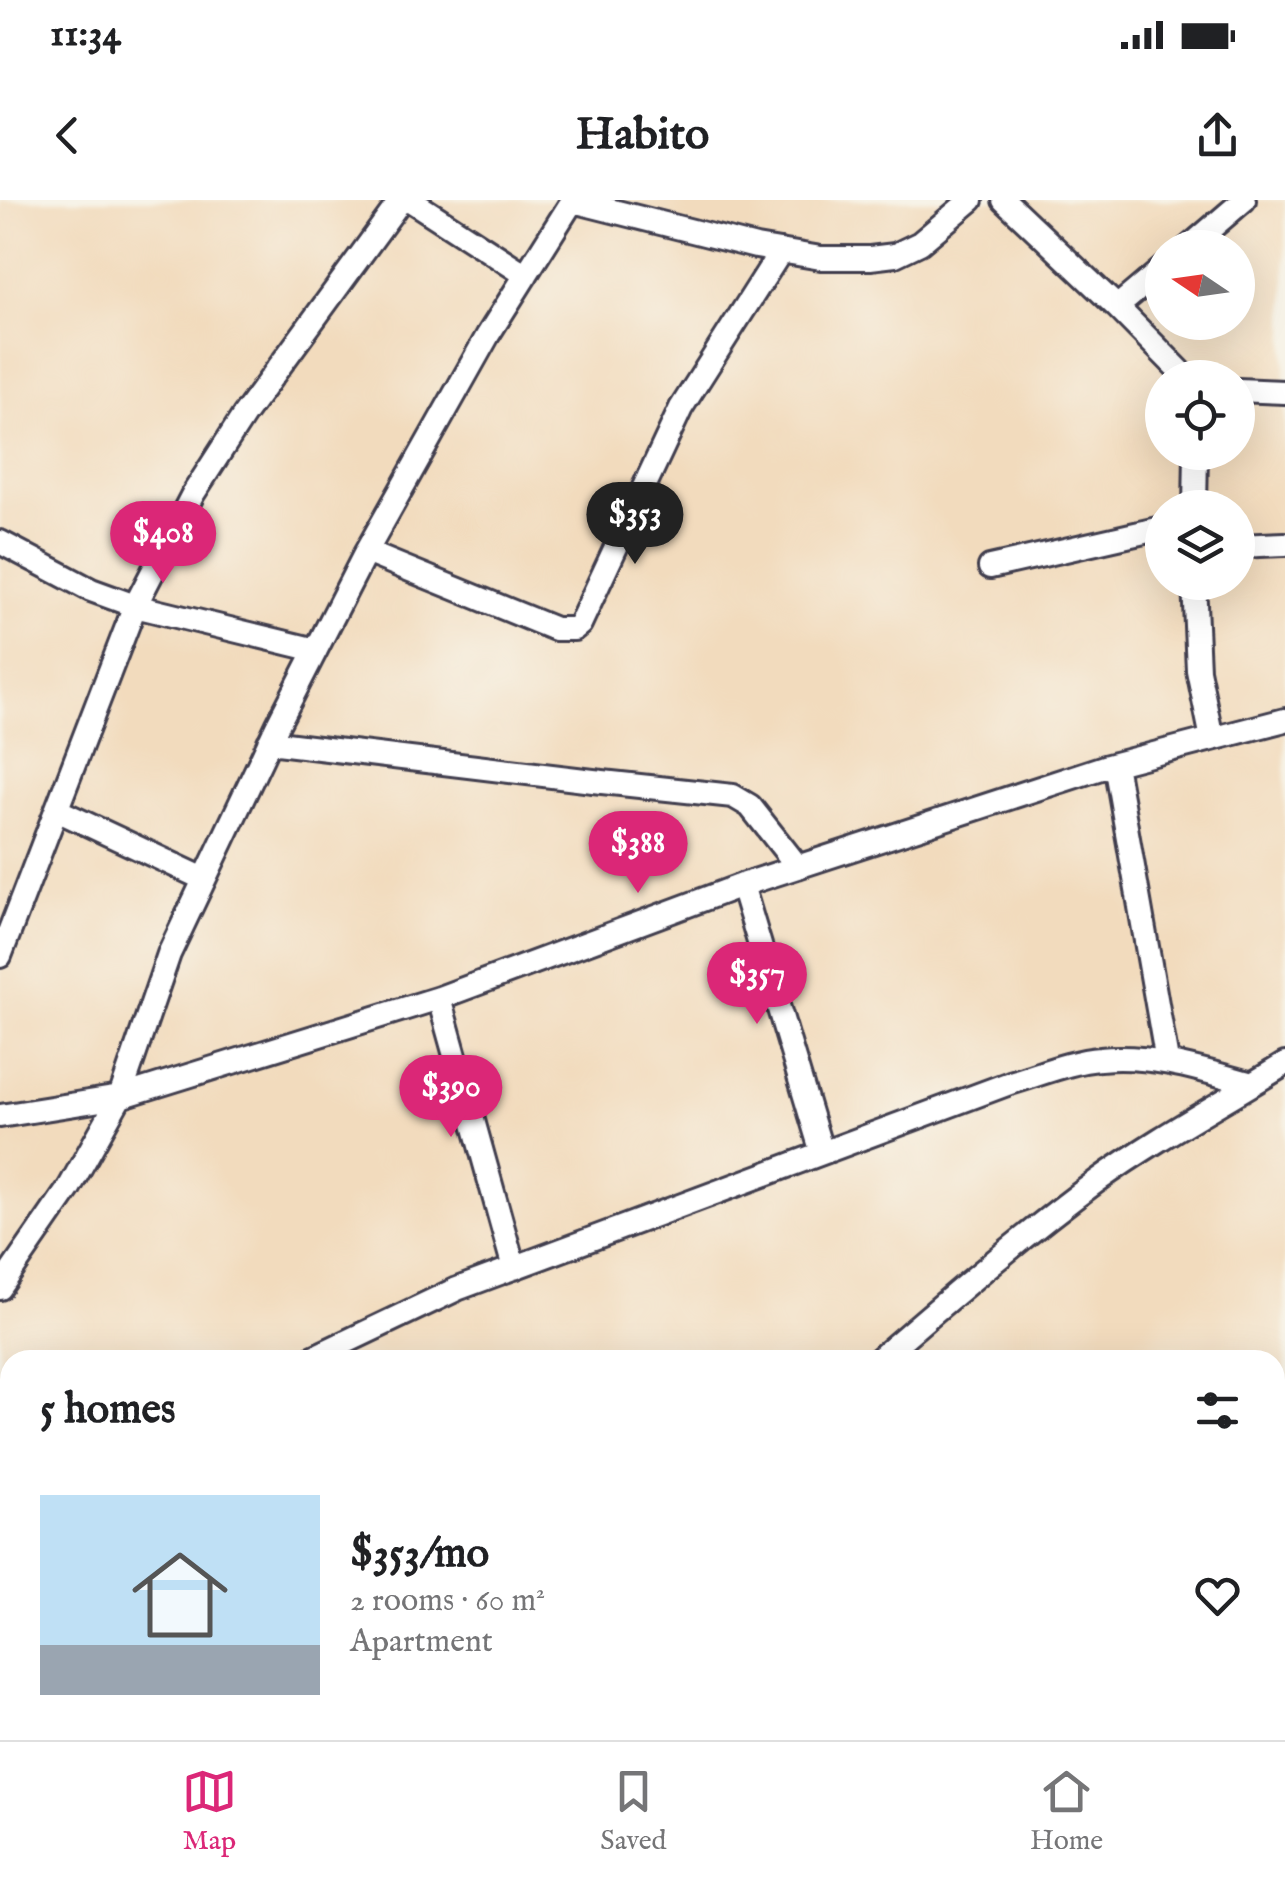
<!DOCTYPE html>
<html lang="en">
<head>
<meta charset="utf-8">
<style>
  :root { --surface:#fff; --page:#f6f6f6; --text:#202124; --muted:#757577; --line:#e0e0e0; --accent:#db2777 }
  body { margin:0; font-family:"IM FELL English",serif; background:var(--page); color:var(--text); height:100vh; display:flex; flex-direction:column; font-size:38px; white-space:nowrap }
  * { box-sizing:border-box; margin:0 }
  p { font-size:32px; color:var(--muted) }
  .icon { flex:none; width:55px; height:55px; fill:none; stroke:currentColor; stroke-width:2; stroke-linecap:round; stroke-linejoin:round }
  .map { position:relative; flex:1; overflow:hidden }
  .drawer { position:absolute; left:0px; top:1150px; width:1285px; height:390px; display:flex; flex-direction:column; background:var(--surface); border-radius:30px 30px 0 0; box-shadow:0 10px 40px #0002 }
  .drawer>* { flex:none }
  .needle { width:65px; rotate:283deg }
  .controls { position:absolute; left:1145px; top:30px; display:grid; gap:20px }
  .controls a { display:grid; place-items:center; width:110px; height:110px; border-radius:50%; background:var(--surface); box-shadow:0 10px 40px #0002; font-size:50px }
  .price { position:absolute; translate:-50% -85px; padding:0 22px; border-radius:35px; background:var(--accent); color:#fff; font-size:32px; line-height:65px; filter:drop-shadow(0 2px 5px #0008) }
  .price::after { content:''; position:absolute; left:50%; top:60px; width:30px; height:22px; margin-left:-15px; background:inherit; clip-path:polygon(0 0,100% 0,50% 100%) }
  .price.current { background:#222; color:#fff }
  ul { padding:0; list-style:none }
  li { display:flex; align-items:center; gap:30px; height:250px; padding:0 40px }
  li span { display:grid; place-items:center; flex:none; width:280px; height:200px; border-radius:0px; color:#555 }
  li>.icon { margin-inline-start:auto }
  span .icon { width:120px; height:120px; fill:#fffc; stroke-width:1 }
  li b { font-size:42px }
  h2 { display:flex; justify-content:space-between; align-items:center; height:120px; padding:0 40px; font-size:42px }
  .status { display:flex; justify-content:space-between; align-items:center; height:70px; padding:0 50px; background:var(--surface); direction:ltr }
  .status svg { height:28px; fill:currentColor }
  header { display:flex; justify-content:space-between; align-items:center; height:130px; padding:0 40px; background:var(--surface); font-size:45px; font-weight:700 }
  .menu { display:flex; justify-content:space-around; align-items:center; height:140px; border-top:2px solid var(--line); background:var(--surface); font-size:28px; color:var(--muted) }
  .menu a { display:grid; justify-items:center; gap:5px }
  .menu .current { color:var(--accent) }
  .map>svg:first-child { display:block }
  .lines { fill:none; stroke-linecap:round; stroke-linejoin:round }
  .minor-casing { stroke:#413e4e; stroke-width:28 }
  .minor { stroke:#fff; stroke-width:22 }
</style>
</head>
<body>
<div class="status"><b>11:34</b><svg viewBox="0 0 49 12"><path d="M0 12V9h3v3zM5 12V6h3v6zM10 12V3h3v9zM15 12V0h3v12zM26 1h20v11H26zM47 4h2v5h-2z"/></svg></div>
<header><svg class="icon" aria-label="back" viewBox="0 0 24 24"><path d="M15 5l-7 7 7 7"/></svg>Habito<svg class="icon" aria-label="share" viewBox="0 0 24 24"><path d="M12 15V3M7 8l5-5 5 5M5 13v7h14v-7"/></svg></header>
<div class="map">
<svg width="1285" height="1540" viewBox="0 0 1285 1540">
  <rect width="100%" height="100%" fill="#f7f3e8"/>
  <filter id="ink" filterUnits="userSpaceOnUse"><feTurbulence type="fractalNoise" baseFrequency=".01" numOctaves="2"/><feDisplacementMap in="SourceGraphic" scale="20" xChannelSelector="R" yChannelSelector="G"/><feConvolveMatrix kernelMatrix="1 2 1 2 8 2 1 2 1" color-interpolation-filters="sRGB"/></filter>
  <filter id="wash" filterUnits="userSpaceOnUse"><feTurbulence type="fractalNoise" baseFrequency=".0048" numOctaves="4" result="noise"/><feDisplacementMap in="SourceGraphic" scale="40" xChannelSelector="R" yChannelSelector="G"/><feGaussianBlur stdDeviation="2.25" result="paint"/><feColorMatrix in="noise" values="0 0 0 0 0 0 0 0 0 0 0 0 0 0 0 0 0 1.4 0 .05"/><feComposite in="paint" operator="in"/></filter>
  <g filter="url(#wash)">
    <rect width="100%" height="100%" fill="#f2dbbd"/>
  </g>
  <g filter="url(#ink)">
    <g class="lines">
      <g class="minor-casing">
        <path id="minor" d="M 410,0 L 526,75
          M 1004,0 L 1117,107 L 1187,178
          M 573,1 L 756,47 L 821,58 L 870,58 L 895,55 L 920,43 L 971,0
          M 1188,48 L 1244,0
          M 1117,107 L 1162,69
          M 1238,190 L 1285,192
          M 1195,308 L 1196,252
          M 0,342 L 91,390 L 135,406 L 316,450
          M 1238,346 L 1285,344
          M 366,352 L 555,429 L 574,429 L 580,424 L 681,208 L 781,51
          M 990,367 L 1162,328
          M 1194,382 L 1198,470 L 1212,539
          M 269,542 L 593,581 L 733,596 L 750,606 L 798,667
          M 1115,564 L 1167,861
          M 57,610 L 204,679
          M 742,685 L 822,953
          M 0,756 L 135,406 L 193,294 L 244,215 L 401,0
          M 439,798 L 514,1068
          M 0,916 L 120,897 L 439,798 L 742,685 L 1104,567 L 1285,520
          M 0,1088 L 69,988 L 120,897 L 169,754 L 277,526 L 366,352 L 488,135 L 573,0
          M 308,1160 L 457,1089 L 1010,883 C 1038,875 1071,861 1100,859 C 1153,854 1202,870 1252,884
          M 878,1160 C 950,1098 1021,1037 1097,981 C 1157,938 1222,903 1285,864
          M 0,1325 L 10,1320
          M 0,1449 L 10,1444
          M 16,1530 L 31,1540
          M 428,1540 L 440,1530"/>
      </g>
      <use href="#minor" class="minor"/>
    </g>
  </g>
</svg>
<div class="controls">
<a><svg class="needle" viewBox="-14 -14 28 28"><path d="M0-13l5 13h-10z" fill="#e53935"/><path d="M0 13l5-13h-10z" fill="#757577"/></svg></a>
<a><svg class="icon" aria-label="locate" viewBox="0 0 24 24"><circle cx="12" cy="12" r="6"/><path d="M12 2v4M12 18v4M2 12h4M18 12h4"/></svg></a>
<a><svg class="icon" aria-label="layers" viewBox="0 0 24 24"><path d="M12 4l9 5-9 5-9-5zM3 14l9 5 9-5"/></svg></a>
</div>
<b class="price current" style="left:635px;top:367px">$353</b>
<b class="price" style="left:163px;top:386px">$408</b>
<b class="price" style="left:638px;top:696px">$388</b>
<b class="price" style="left:757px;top:827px">$357</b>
<b class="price" style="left:451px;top:940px">$390</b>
<section class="drawer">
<h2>5 homes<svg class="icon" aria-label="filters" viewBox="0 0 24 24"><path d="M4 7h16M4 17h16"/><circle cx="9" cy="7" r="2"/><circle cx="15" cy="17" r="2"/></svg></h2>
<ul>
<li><span style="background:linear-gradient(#bfe0f5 75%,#9aa5b1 0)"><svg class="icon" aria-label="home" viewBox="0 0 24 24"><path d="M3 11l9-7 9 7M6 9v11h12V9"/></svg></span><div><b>$353/mo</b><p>2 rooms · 60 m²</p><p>Apartment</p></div><svg class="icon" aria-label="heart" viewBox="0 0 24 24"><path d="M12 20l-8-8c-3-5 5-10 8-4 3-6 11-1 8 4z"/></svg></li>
</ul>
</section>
</div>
<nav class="menu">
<a class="current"><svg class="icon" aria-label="map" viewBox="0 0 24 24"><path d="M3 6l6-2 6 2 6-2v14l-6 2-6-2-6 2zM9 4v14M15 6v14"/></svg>Map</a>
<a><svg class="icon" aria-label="saved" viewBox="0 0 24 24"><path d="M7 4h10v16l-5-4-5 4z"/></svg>Saved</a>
<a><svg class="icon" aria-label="home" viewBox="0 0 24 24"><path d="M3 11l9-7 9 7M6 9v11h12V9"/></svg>Home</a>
</nav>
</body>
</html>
